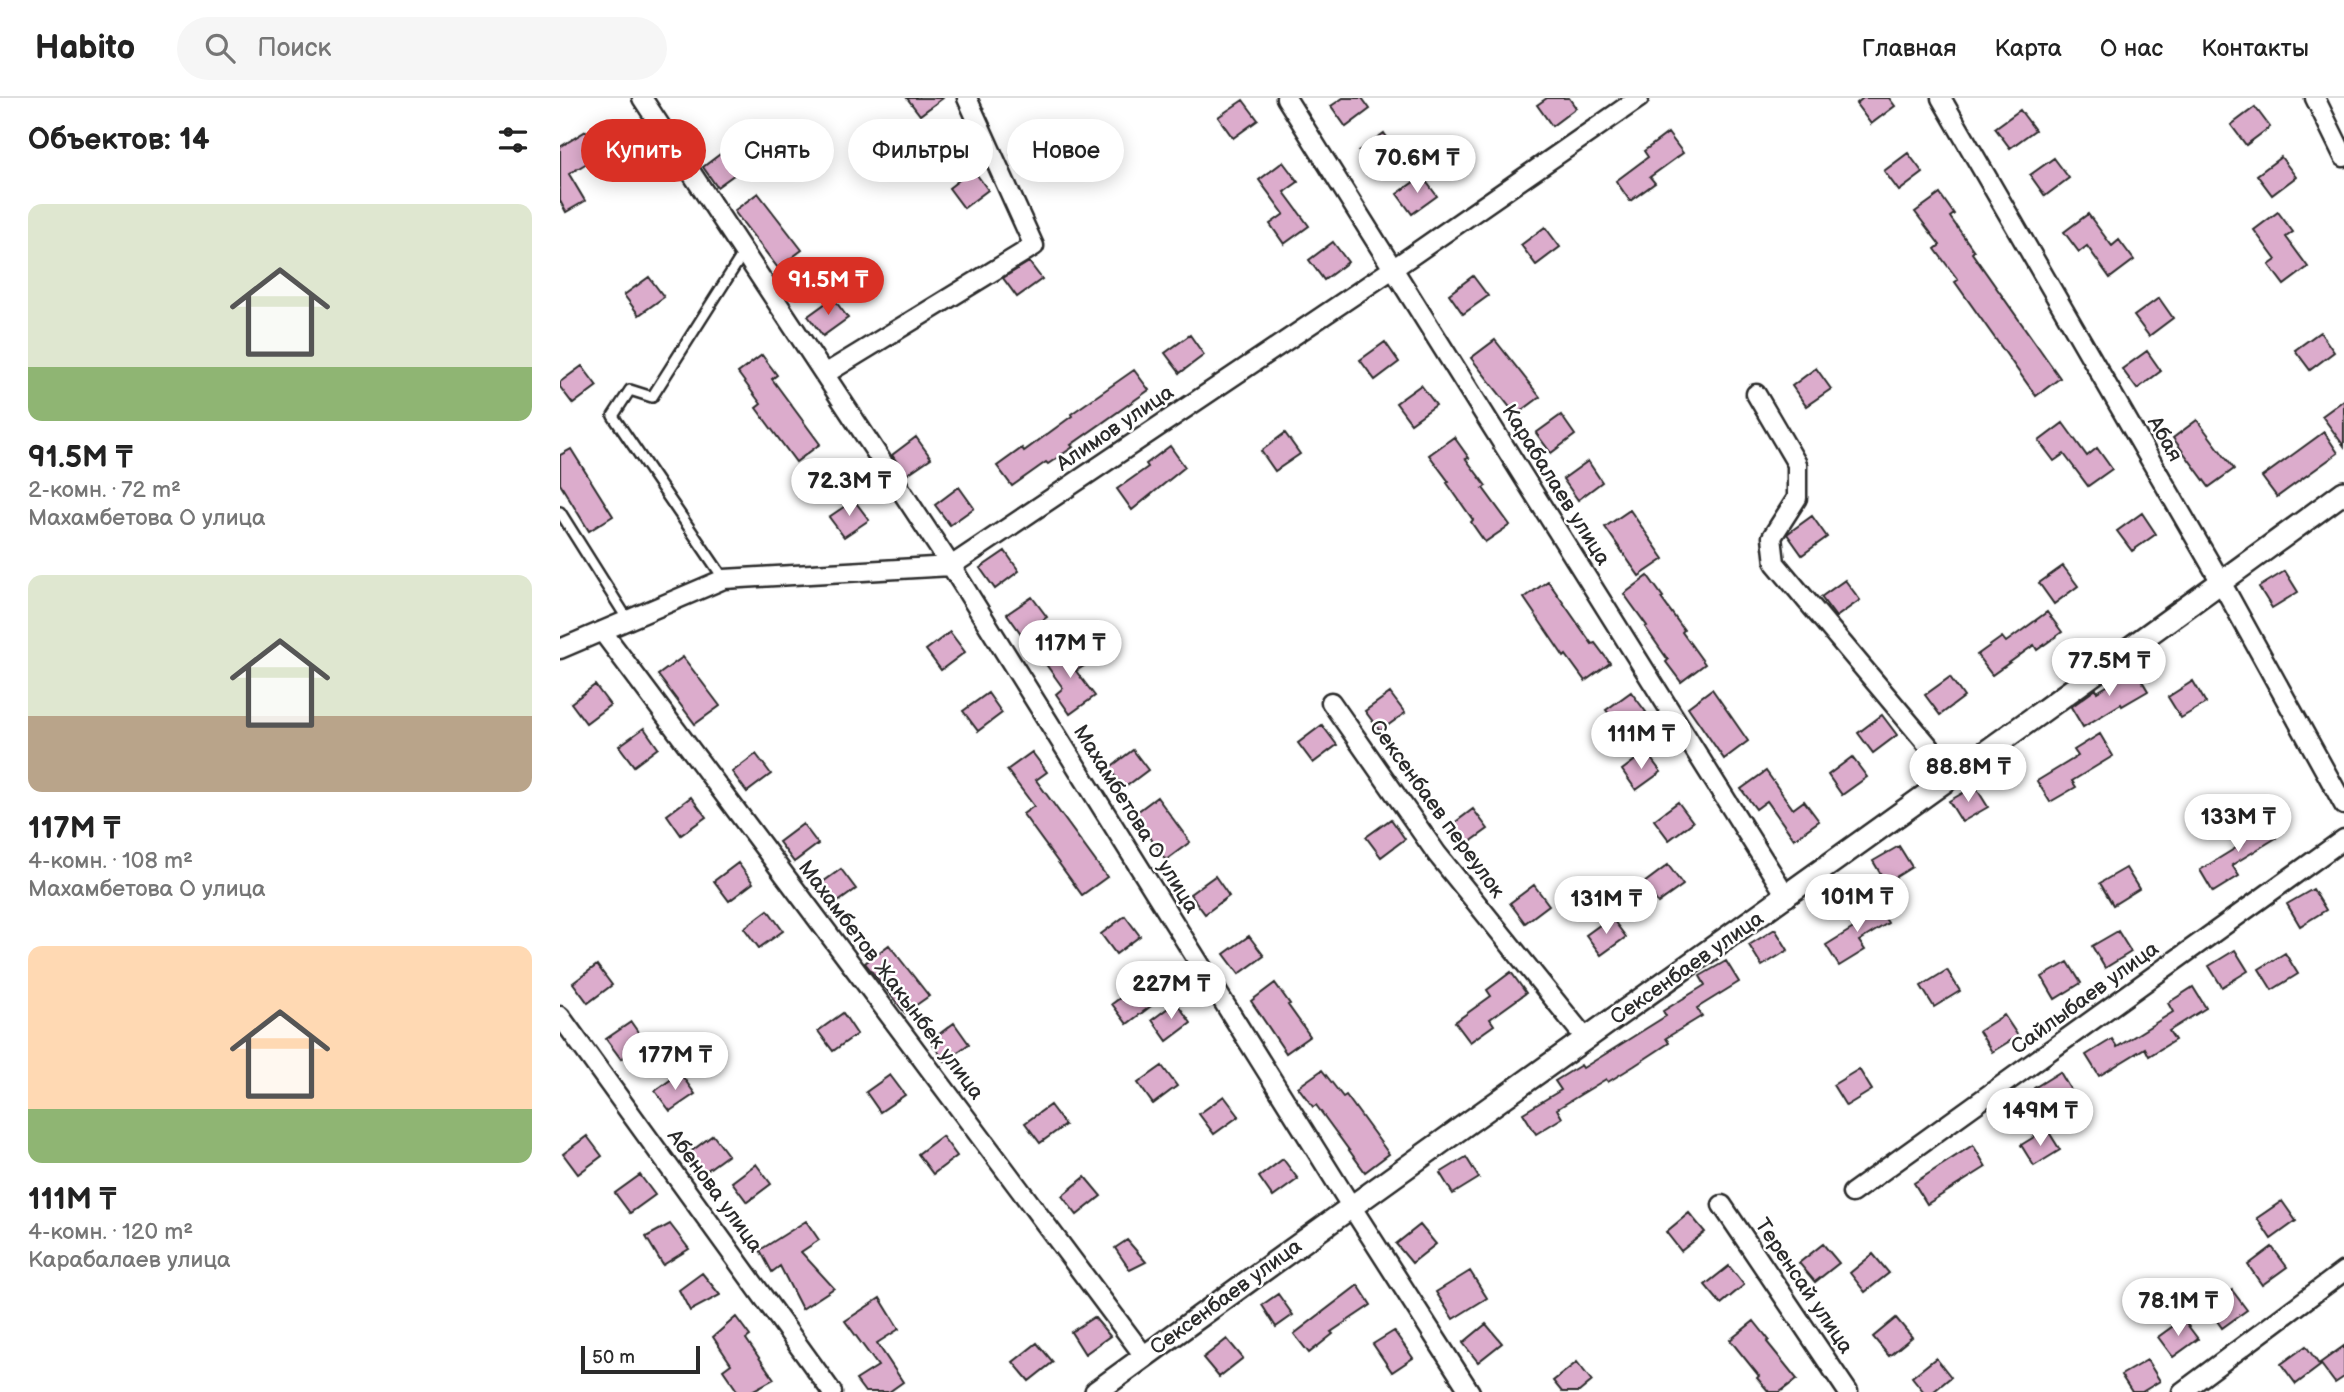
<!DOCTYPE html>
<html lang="ru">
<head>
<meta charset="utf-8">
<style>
  :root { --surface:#fff; --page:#f6f6f6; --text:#222; --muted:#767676; --line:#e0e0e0; --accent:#d93025 }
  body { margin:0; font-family:"Balsamiq Sans",sans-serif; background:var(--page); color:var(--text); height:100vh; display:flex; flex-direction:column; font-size:26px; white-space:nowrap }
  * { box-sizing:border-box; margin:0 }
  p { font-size:23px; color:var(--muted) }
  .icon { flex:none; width:38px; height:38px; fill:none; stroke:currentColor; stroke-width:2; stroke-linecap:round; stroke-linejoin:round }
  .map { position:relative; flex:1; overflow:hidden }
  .drawer { display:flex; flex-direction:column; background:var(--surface); width:560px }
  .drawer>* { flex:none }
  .hud { position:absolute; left:21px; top:21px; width:665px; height:63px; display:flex; gap:14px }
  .scale { position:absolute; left:21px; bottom:18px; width:119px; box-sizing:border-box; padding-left:7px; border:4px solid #2b2b2b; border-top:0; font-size:19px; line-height:24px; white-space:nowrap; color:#2b2b2b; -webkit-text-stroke:5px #fff; paint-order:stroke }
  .price { position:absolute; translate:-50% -60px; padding:0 16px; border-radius:24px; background:#fff; color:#222; font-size:23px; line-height:46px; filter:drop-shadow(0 2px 4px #0008) }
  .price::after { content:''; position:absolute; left:50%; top:42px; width:21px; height:16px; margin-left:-10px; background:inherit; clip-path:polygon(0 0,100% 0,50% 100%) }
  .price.selected { background:var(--accent); color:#fff }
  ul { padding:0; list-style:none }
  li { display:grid; align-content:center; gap:14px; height:371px; padding:0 28px }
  li span { display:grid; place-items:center; height:217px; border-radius:14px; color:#555 }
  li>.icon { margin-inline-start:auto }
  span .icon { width:126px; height:126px; fill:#fffc; stroke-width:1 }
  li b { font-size:30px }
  h2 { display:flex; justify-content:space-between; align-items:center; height:84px; padding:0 28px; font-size:30px }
  .chip { padding:0 24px; border-radius:32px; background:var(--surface); box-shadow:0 4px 18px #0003; font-size:24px; line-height:63px }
  .chip.selected { background:var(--accent); color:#fff }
  header { display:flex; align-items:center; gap:42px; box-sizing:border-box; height:98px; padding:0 35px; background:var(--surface); border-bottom:2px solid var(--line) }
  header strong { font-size:33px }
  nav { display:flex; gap:38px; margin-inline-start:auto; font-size:24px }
  .search { width:490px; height:63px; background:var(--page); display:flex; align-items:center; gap:18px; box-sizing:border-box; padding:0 24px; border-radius:38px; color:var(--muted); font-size:26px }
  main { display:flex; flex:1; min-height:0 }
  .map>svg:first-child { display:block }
  .building { fill:#dcaccc; stroke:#2b2b2b; stroke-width:2 }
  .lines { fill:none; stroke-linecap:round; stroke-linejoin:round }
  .service-casing { stroke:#2b2b2b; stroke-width:14 }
  .minor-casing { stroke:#2b2b2b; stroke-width:23 }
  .tertiary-casing { stroke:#2b2b2b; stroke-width:26 }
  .service { stroke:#fff; stroke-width:9 }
  .minor { stroke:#fff; stroke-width:18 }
  .tertiary { stroke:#fff; stroke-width:21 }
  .labels { text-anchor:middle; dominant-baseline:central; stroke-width:5; stroke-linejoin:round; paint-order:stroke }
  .street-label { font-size:21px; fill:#2b2b2b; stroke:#fff }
</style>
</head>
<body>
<header>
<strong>Habito</strong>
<div class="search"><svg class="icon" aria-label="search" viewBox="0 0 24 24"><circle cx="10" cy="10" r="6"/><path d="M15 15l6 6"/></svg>Поиск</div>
<nav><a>Главная</a><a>Карта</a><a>О нас</a><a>Контакты</a></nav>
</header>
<main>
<section class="drawer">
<h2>Объектов: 14<svg class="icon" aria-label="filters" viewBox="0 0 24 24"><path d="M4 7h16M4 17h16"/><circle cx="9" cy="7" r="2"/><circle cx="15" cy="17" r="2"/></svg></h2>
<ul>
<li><span style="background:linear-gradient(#dfe7d0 75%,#8fb573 0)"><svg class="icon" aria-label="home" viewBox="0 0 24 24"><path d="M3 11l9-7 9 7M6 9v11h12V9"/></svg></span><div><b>91.5M ₸</b><p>2-комн. · 72 m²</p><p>Махамбетова О улица</p></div></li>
<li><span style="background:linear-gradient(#dfe7d0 65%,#b9a48a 0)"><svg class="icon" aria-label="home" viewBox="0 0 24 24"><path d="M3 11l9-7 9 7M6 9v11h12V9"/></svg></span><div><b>117M ₸</b><p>4-комн. · 108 m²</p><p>Махамбетова О улица</p></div></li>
<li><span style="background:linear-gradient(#ffd9b3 75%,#8fb573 0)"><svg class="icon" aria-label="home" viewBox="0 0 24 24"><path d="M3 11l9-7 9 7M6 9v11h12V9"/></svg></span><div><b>111M ₸</b><p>4-комн. · 120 m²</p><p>Карабалаев улица</p></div></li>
</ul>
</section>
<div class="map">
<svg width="1784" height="1294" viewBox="0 0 1784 1294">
  <rect width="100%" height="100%" fill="#fff"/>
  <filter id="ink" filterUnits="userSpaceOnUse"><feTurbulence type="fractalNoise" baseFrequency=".0143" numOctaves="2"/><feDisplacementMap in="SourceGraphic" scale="14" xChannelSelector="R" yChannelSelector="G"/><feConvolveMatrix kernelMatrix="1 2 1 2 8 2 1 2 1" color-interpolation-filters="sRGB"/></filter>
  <g filter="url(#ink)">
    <path class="building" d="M 347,0 L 383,0 L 360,17 Z
      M 783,0 L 802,0 L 810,11 L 786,29 L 771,8 Z
      M 987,0 L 1009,0 L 1016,10 L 992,28 L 977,7 Z
      M 1303,0 L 1329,0 L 1335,8 L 1311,26 L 1296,6 Z
      M 683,2 L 698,22 L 673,40 L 658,19 Z
      M 1695,9 L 1710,29 L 1686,47 L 1671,27 Z
      M 1460,12 L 1475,32 L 1450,50 L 1435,30 Z
      M 400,25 L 415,45 L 401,55 L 428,92 L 404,110 L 389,90 L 403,79 L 376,43 Z
      M 26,33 L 40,57 L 9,76 L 25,103 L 6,114 L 0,103 L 0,49 Z
      M 824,35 L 838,55 L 814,73 L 799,53 Z
      M 1108,35 L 1123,55 L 1090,79 L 1095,85 L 1070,103 L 1056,83 L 1088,59 L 1084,53 Z
      M 476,39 L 491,59 L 466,77 L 451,57 Z
      M 167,51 L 182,71 L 157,89 L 143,69 Z
      M 1348,55 L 1363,75 L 1339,93 L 1324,73 Z
      M 1721,59 L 1736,79 L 1712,97 L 1697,77 Z
      M 1494,60 L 1509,80 L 1485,98 L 1470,77 Z
      M 723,64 L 738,84 L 724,94 L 749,128 L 724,146 L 710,126 L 724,116 L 699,82 Z
      M 862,78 L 877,98 L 852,116 L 837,96 Z
      M 198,95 L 242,152 L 218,170 L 174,113 Z
      M 1380,96 L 1394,116 L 1390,119 L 1414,153 L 1412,155 L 1500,280 L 1476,298 L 1395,184 L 1398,182 L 1375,151 L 1380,147 L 1355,114 Z
      M 1718,114 L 1733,134 L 1726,139 L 1748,169 L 1724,187 L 1709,167 L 1716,162 L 1694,132 Z
      M 1528,116 L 1552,148 L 1559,142 L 1574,162 L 1550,180 L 1527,148 L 1519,154 L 1504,134 Z
      M 985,129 L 1000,149 L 976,167 L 961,147 Z
      M 773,144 L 788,164 L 764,182 L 749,162 Z
      M 469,164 L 482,181 L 457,199 L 443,180 Z
      M 913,178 L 928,198 L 903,216 L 889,196 Z
      M 89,179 L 104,199 L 79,217 L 64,197 Z
      M 273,200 L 288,220 L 263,238 L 248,218 Z
      M 1599,200 L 1613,220 L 1589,238 L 1574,218 Z
      M 1760,234 L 1774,254 L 1750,272 L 1735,252 Z
      M 630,237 L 644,257 L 620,275 L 605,255 Z
      M 935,242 L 980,299 L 956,317 L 911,260 Z
      M 825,244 L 839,264 L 815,282 L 800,262 Z
      M 1587,253 L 1601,273 L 1577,291 L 1562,271 Z
      M 202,257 L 217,277 L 212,281 L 260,346 L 236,364 L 196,310 L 201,306 L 178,275 Z
      M 22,268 L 37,288 L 13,306 L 0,289 L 0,284 Z
      M 1256,270 L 1271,291 L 1246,308 L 1232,288 Z
      M 574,272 L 589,292 L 511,347 L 513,349 L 488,366 L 486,364 L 452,388 L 437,368 L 462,350 L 464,353 L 512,318 L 511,316 Z
      M 861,287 L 876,307 L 851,325 L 836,305 Z
      M 1784,302 L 1784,348 L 1762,318 Z
      M 1001,317 L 1015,337 L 991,355 L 976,335 Z
      M 1637,322 L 1674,371 L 1649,389 L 1613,340 Z
      M 1503,325 L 1527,358 L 1537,350 L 1552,371 L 1528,388 L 1504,356 L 1494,363 L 1479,343 Z
      M 1764,334 L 1778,355 L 1717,399 L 1702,379 Z
      M 725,335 L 740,356 L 715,373 L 701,353 Z
      M 356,339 L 371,360 L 346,377 L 332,357 Z
      M 894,339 L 909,360 L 906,361 L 926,388 L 923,390 L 950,427 L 925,444 L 911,424 L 913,422 L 887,385 L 889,384 L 869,357 Z
      M 610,348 L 625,369 L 572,412 L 557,391 L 588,369 L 586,366 Z
      M 11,351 L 53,418 L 29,433 L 0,386 L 0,357 Z
      M 1028,363 L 1042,384 L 1018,402 L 1003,381 Z
      M 399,389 L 414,410 L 390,427 L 375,407 Z
      M 294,402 L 309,422 L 284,439 L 269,419 Z
      M 1070,412 L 1104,461 L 1079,478 L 1045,429 Z
      M 1582,415 L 1596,436 L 1572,453 L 1557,433 Z
      M 1252,418 L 1267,439 L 1242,457 L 1227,436 Z
      M 445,453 L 459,473 L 435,491 L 420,470 Z
      M 1503,468 L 1518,488 L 1494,506 L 1479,485 Z
      M 1725,473 L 1738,494 L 1712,510 L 1699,489 Z
      M 1088,478 L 1103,499 L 1101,500 L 1124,532 L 1122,534 L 1145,566 L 1121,584 L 1106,564 L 1108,562 L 1085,529 L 1087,528 L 1064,496 Z
      M 1285,482 L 1300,502 L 1276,519 L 1261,499 Z
      M 988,483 L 1032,546 L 1035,545 L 1050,565 L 1025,583 L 1006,557 L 1004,559 L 964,500 Z
      M 472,499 L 487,519 L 462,537 L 447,516 Z
      M 1487,514 L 1502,534 L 1477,552 L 1474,547 L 1432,577 L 1417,557 L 1442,539 L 1446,544 Z
      M 390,534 L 405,554 L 381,572 L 366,552 Z
      M 509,548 L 524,568 L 516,573 L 535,598 L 510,616 L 496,596 L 503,590 L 485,565 Z
      M 123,559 L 160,608 L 135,626 L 98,577 Z
      M 1575,571 L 1588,593 L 1562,608 L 1561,606 L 1523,629 L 1511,609 L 1536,591 L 1537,594 Z
      M 1390,579 L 1404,599 L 1380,617 L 1365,597 Z
      M 1633,583 L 1646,605 L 1621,620 L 1608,599 Z
      M 35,587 L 50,607 L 26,625 L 11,605 Z
      M 1152,591 L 1188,643 L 1164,661 L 1128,609 Z
      M 1071,594 L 1086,614 L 1061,632 L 1046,612 Z
      M 428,595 L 442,615 L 418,633 L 403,613 Z
      M 830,595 L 845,615 L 820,633 L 805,613 Z
      M 1322,617 L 1337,637 L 1313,655 L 1298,635 Z
      M 762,627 L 777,647 L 753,665 L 738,645 Z
      M 84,630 L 98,650 L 74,668 L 59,648 Z
      M 1540,636 L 1553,658 L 1512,683 L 1516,689 L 1490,704 L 1477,683 L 1518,658 L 1514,652 Z
      M 573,652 L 588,672 L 564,690 L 549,670 Z
      M 472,654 L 487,674 L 476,682 L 547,779 L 522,797 L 463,716 L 474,708 L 447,672 Z
      M 1086,654 L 1101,674 L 1076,692 L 1062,672 Z
      M 196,656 L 211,676 L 187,694 L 172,674 Z
      M 1292,659 L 1307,679 L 1282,697 L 1268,677 Z
      M 1206,673 L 1233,711 L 1244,703 L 1259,723 L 1234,741 L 1207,703 L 1196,711 L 1181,691 Z
      M 1415,688 L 1428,709 L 1402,724 L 1389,703 Z
      M 131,699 L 146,719 L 121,737 L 107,717 Z
      M 597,699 L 630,744 L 606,762 L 573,717 Z
      M 1118,704 L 1133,724 L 1109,742 L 1094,722 Z
      M 913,711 L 928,731 L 903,749 L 889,729 Z
      M 1703,718 L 1716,740 L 1672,767 L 1679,778 L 1653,794 L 1640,772 L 1684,745 L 1677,734 Z
      M 831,721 L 845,741 L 821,759 L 806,739 Z
      M 243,726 L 258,746 L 234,764 L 219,744 Z
      M 1339,748 L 1352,769 L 1326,785 L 1313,763 Z
      M 178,765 L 193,785 L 169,803 L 154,783 Z
      M 1108,767 L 1123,787 L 1098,805 L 1084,785 Z
      M 1566,770 L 1579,791 L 1553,807 L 1540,785 Z
      M 281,771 L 296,791 L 271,809 L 256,789 Z
      M 655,778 L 669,798 L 645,816 L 630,796 Z
      M 974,787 L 989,807 L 965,825 L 950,805 Z
      M 1753,791 L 1766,812 L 1740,828 L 1727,806 Z
      M 1315,804 L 1328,825 L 1299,843 L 1305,852 L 1279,868 L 1266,847 L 1295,829 L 1289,819 Z
      M 208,812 L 223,833 L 199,850 L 184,830 Z
      M 565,818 L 580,838 L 556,856 L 541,836 Z
      M 1051,819 L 1066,839 L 1041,857 L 1026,837 Z
      M 1215,831 L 1228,852 L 1202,868 L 1189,847 Z
      M 1558,833 L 1571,854 L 1545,870 L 1532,848 Z
      M 689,838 L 704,858 L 679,876 L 664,856 Z
      M 329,847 L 369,898 L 345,915 L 305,865 Z
      M 1675,852 L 1688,873 L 1662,889 L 1649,868 Z
      M 1725,855 L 1738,876 L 1712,892 L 1699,871 Z
      M 1166,863 L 1179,884 L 1137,910 L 1142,918 L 1106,940 L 1109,945 L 1074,968 L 1048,984 L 1046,981 L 997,1011 L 1002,1020 L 976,1036 L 963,1015 L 1001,992 L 995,983 L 1021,967 L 1023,970 L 1106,918 L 1103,913 L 1145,887 L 1140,878 Z
      M 1508,864 L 1521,885 L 1495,901 L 1482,879 Z
      M 37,867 L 52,887 L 28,905 L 13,885 Z
      M 1387,872 L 1400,893 L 1374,909 L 1361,888 Z
      M 951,874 L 966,895 L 930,921 L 934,927 L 910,944 L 895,924 L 931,898 L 927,892 Z
      M 715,885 L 730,906 L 728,907 L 750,938 L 726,955 L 691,903 Z
      M 576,888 L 591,908 L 567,926 L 552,906 Z
      M 1633,889 L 1646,910 L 1609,933 L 1615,942 L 1589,958 L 1585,950 L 1539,978 L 1526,957 L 1552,941 L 1557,949 L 1613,914 L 1608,905 Z
      M 616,904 L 631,925 L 607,943 L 592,922 Z
      M 283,915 L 297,936 L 273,953 L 258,933 Z
      M 1444,917 L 1458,938 L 1432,954 L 1419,933 Z
      M 71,924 L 85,944 L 61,961 L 46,941 Z
      M 394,925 L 409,946 L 385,963 L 370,943 Z
      M 602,968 L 617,988 L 593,1006 L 578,985 Z
      M 1299,971 L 1312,992 L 1286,1008 L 1273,987 Z
      M 762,972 L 783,999 L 786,997 L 829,1056 L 805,1074 L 756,1007 L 753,1009 L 738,989 Z
      M 1500,974 L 1513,996 L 1487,1011 L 1474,990 Z
      M 120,975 L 135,996 L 110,1013 L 95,993 Z
      M 330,977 L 345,997 L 320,1014 L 306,994 Z
      M 664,998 L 679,1018 L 654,1036 L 639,1016 Z
      M 490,1007 L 505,1027 L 480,1045 L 465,1025 Z
      M 1487,1031 L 1500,1052 L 1474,1068 L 1461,1047 Z
      M 153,1037 L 168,1057 L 143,1075 L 129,1055 Z
      M 27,1038 L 42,1058 L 18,1076 L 3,1056 Z
      M 382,1038 L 397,1058 L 373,1076 L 358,1056 Z
      M 1413,1047 L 1426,1069 L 1367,1106 L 1354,1085 Z
      M 906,1059 L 919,1080 L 893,1096 L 880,1075 Z
      M 723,1061 L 738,1081 L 713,1099 L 699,1079 Z
      M 196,1066 L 211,1086 L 187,1104 L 172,1084 Z
      M 80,1077 L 95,1097 L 70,1115 L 55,1095 Z
      M 525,1079 L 541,1098 L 517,1117 L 502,1098 Z
      M 1722,1103 L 1736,1123 L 1711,1141 L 1697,1120 Z
      M 1129,1115 L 1145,1134 L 1121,1153 L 1106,1134 Z
      M 246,1123 L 259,1142 L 241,1154 L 274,1190 L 242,1211 L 220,1168 L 212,1174 L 200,1152 Z
      M 110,1126 L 129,1151 L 103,1167 L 86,1139 Z
      M 860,1127 L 876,1146 L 852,1165 L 836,1146 Z
      M 567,1142 L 586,1164 L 570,1172 L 555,1150 Z
      M 1263,1146 L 1279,1165 L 1255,1184 L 1239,1165 Z
      M 1712,1149 L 1727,1169 L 1702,1187 L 1688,1167 Z
      M 1313,1156 L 1329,1175 L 1305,1194 L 1290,1175 Z
      M 1169,1168 L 1184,1187 L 1161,1206 L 1145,1187 Z
      M 910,1173 L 927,1200 L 893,1221 L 876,1194 Z
      M 142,1175 L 160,1197 L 130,1213 L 119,1192 Z
      M 798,1187 L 811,1207 L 771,1234 L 773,1236 L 749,1255 L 734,1236 Z
      M 1672,1192 L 1687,1212 L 1662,1230 L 1648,1210 Z
      M 718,1196 L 733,1217 L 716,1229 L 702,1207 Z
      M 320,1200 L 339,1231 L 317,1245 L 343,1284 L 329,1294 L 305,1294 L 296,1282 L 318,1268 L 285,1223 Z
      M 176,1219 L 190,1238 L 186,1241 L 214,1281 L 190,1294 L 178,1294 L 163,1272 L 171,1266 L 153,1239 Z
      M 534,1219 L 550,1238 L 525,1256 L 511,1234 Z
      M 1336,1220 L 1352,1239 L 1329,1258 L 1313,1239 Z
      M 1623,1221 L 1638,1241 L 1613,1259 L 1598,1239 Z
      M 1194,1223 L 1209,1242 L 1207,1244 L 1237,1281 L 1220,1294 L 1209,1294 L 1197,1280 L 1199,1278 L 1170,1242 Z
      M 926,1226 L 942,1245 L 918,1264 L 903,1245 Z
      M 834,1233 L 853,1260 L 832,1274 L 813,1246 Z
      M 667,1241 L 683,1260 L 659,1279 L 643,1260 Z
      M 477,1245 L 493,1264 L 469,1283 L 453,1264 Z
      M 1746,1248 L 1760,1268 L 1736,1286 L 1721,1266 Z
      M 1784,1248 L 1784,1279 L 1775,1285 L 1760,1265 Z
      M 1376,1260 L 1391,1279 L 1373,1294 L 1364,1294 L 1352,1279 Z
      M 1587,1262 L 1600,1283 L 1582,1294 L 1572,1294 L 1561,1277 Z
      M 1017,1264 L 1032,1283 L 1019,1294 L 1002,1294 L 993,1283 Z"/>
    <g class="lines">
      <g class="service-casing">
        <path id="service" d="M 0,414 L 68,522
          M 164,481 L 53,318 L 70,292 L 92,299 L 184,154"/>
      </g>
      <g class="minor-casing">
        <path id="minor" d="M 82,0 L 391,468 L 791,1108 L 910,1294
          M 726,0 L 1227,799
          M 1381,0 L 1661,484 L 1784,707
          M 1755,0 L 1784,59
          M 265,276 L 474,148 L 407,0
          M 1196,296 L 1237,366 L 1237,400 L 1212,439 L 1215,465 L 1394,678
          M 42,533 L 585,1259
          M 0,551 L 164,481 L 391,468 L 834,170 L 1079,0
          M 771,604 L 877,756 L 1026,941
          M 0,918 L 272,1294
          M 1292,1095 L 1784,741
          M 1162,1107 L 1288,1294
          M 1622,1294 L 1784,1173"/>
      </g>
      <g class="tertiary-casing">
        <path id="tertiary" d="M 536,1294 C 950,991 1371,698 1784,394"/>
      </g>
      <use href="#service" class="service"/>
      <use href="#minor" class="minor"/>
      <use href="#tertiary" class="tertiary"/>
    </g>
  </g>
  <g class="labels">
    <g class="street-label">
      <text transform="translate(555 330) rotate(-34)">Алимов улица</text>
      <text transform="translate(1605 341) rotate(60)">Абая</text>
      <text transform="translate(996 387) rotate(58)">Карабалаев улица</text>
      <text transform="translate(877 711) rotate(54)">Сексенбаев переулок</text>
      <text transform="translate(576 721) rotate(58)">Махамбетова О улица</text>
      <text transform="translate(1127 870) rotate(-35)">Сексенбаев улица</text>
      <text transform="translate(331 882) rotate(53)">Махамбетов Жакынбек улица</text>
      <text transform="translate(1525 900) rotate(-36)">Сайлыбаев улица</text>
      <text transform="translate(155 1093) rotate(54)">Абенова улица</text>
      <text transform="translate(1244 1188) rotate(56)">Теренсай улица</text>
      <text transform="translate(666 1199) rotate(-36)">Сексенбаев улица</text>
    </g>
  </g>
</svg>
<div class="scale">50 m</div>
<b class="price" style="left:857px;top:97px">70.6M ₸</b>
<b class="price selected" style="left:268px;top:219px">91.5M ₸</b>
<b class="price" style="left:289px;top:420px">72.3M ₸</b>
<b class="price" style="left:510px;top:582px">117M ₸</b>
<b class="price" style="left:1549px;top:600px">77.5M ₸</b>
<b class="price" style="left:1081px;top:673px">111M ₸</b>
<b class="price" style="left:1408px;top:706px">88.8M ₸</b>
<b class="price" style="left:1678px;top:756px">133M ₸</b>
<b class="price" style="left:1297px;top:836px">101M ₸</b>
<b class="price" style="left:1046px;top:838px">131M ₸</b>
<b class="price" style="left:611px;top:923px">227M ₸</b>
<b class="price" style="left:115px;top:994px">177M ₸</b>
<b class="price" style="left:1480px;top:1050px">149M ₸</b>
<b class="price" style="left:1618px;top:1240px">78.1M ₸</b>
<div class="hud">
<a class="chip selected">Купить</a>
<a class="chip">Снять</a>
<a class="chip">Фильтры</a>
<a class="chip">Новое</a>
</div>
</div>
</main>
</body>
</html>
